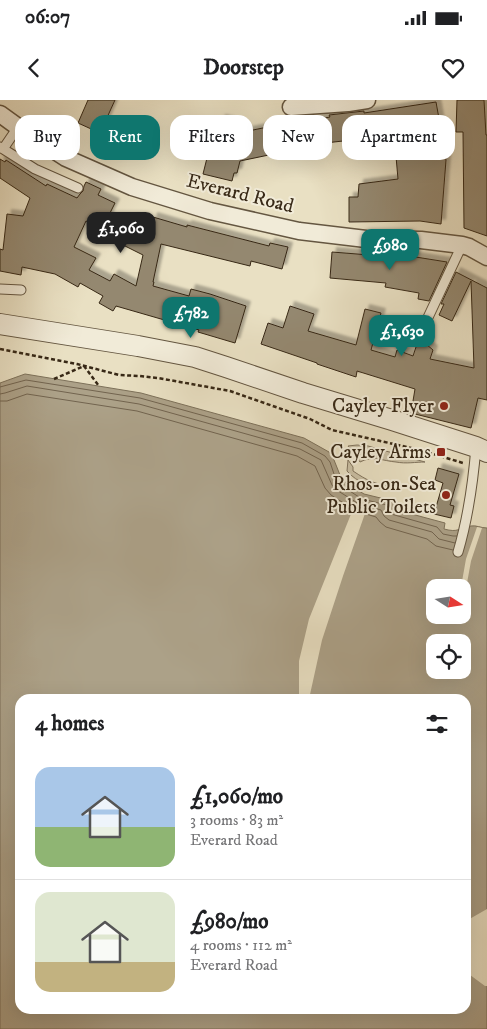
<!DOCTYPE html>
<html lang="en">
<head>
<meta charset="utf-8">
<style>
  :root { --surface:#fff; --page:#f2f2f2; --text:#202124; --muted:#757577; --line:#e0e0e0; --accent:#0f766e }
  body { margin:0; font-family:"IM FELL DW Pica",serif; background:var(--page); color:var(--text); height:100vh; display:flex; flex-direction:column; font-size:19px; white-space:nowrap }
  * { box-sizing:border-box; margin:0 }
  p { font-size:16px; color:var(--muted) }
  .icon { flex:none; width:28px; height:28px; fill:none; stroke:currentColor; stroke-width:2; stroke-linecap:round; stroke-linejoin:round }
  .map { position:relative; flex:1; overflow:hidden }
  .details { position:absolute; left:15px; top:594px; width:456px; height:320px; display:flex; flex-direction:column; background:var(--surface); border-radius:15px; box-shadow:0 5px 20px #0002 }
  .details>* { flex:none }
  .guide { position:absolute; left:15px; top:15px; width:458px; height:45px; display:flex; gap:10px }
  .needle { width:32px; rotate:102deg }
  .controls { position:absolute; left:426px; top:479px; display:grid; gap:10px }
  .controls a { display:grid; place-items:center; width:45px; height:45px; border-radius:10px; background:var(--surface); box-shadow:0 5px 20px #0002; font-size:25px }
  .price { position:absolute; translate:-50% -42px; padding:0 11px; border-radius:10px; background:var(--accent); color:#fff; font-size:16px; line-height:32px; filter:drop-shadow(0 1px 2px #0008) }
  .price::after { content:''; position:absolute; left:50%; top:30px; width:15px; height:11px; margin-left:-8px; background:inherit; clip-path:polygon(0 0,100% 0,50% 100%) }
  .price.current { background:#222; color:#fff }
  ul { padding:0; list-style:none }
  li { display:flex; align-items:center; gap:15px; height:125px; padding:0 20px }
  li+li { border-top:1px solid var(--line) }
  li span { display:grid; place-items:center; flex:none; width:140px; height:100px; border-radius:15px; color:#555 }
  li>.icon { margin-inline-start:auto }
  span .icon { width:60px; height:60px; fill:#fffc; stroke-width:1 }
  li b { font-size:21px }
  h2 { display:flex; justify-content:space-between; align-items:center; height:60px; padding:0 20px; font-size:21px }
  .pill { padding:0 18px; border-radius:15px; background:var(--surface); box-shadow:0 5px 20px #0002; font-size:18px; line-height:45px }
  .pill.current { background:var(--accent); color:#fff }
  .status { display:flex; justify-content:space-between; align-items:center; height:35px; padding:0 25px; background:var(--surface); direction:ltr }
  .status svg { height:14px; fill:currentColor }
  header { display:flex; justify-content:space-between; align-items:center; height:65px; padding:0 20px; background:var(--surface); font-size:22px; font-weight:800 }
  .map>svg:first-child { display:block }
  .green { fill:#cbc1a6; stroke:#81745e }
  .water { fill:#aca188; stroke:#7d715a; fill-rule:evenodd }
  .pier { fill:#e9e0c3 }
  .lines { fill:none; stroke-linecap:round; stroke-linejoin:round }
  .shore { stroke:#72644f; stroke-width:1 }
  .building { fill:#948870; stroke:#372816; fill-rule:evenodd; filter:url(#shadow) }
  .service-casing { stroke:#645641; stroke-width:11 }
  .minor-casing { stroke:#645641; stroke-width:19 }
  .tertiary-casing { stroke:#645641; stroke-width:22 }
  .path { stroke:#372816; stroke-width:2.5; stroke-dasharray:4 2.5; stroke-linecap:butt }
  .service { stroke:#f1ebd8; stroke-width:9 }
  .minor { stroke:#f1ebd8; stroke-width:16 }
  .tertiary { stroke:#f1ebd8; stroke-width:20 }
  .poi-dot { fill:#8f2418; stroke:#f1ebd8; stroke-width:2 }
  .labels { text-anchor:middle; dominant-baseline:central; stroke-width:4; stroke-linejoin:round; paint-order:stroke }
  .street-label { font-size:20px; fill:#372816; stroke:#f1ebd8 }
  .poi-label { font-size:20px; fill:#372816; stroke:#f1ebd8; text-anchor:end }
</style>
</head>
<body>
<div class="status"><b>06:07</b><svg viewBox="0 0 49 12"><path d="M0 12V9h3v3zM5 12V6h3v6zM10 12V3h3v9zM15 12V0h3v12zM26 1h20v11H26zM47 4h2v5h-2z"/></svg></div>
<header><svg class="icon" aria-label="back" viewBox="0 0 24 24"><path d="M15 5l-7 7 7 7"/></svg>Doorstep<svg class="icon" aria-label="heart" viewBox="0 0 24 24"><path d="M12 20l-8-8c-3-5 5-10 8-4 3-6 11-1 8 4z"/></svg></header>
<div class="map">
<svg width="487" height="929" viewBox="0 0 487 929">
  <defs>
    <filter id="shadow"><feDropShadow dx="4.5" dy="-4.5" stdDeviation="1" flood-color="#0004"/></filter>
  </defs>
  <rect width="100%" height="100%" fill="#e9e0c3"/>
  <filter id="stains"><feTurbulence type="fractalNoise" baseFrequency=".004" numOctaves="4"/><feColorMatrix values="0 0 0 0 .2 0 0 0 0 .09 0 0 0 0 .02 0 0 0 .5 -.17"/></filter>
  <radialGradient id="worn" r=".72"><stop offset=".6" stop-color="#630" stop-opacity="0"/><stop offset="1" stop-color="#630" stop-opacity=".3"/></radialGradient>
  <path class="green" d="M 357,345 L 368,346 L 425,362 C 416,362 406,364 396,362 C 383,361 373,355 360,362 L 348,346 Z
    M 348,360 L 353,367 L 353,371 C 368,381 373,383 391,387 L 390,390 L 387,390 C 373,387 357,383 347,371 Z"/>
  <path class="water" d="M 25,274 L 141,293 L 304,338 L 329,352 L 334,360 L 342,380 L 364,394 L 397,402 L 393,409 L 445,423 L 444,429 C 459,433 458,428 471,426 C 476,425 481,428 487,428 L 487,929 L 0,929 L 0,283 ZM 435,488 L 462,488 L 462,515 L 435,515 ZM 435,542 L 462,542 L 462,570 L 435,570 ZM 20,599 L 466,599 L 466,909 L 20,909 Z"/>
  <path class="pier" d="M 368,405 L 343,476 L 322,540 L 309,599 L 299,599 L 299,561 L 309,519 L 353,409 Z
    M 477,427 L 482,428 L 471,461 L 463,505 L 462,488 L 461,487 L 466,459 Z
    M 487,809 L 487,886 L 485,886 L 466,872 L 466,821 Z"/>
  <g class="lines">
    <path class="shore" d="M 0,287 L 26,280 L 140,298 L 302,343 L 325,356 L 330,362 L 334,374 L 339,384 L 362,399 L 387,405 L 389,411 L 391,414 L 437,427 L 443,434 L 453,436 L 457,436
      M 0,294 L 5,293 L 27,286 L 139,304 L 300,349 L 321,360 L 332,385 L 335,389 L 359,404 L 381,410 L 384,416 L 389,420 L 432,432 L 439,439 L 455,443
      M 0,301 L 7,301 L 27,294 L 137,311 L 297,356 L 315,366 L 325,388 L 331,395 L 356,411 L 376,417 L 380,422 L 386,427 L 427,439 L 436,446 L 453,450"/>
  </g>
  <path class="building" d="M 88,0 L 115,0 L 100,33 L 78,23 Z
    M 457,0 L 484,0 L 486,35 L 487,35 L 487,136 L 464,128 L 463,32 L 456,32 Z
    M 436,2 L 440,24 L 409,30 L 412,51 L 444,48 L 446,60 L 441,124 L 420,121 L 349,122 L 349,97 L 358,97 L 359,84 L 398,79 L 394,34 L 361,39 L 325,43 L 287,50 L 288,51 L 240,61 L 237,73 L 234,73 L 232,81 L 203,74 L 207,58 L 211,59 L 221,19 L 232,22 L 229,35 L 282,24 L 283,26 L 330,17 L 329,15 L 364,11 L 364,13 Z
    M 0,59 L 5,62 L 6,60 L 46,86 L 47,84 L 77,98 L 80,94 L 83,91 L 84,86 L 86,82 L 101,89 L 98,95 L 115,103 L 108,117 L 128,127 L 133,118 L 151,126 L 153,117 L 187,127 L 187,125 L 269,146 L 270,143 L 288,147 L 282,169 L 251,161 L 250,166 L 161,144 L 153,182 L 154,182 L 153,186 L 189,196 L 191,189 L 210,194 L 246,206 L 235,243 L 198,232 L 199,230 L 116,206 L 113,211 L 99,203 L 103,196 L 80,183 L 78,187 L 55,174 L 22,167 L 21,175 L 0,171 L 0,149 L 3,150 L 7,114 L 23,116 L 30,98 L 0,78 ZM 86,121 L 116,135 L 113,140 L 143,155 L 136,186 L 114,174 L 110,181 L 89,170 L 96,158 L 74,147 Z
    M 382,150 L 397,151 L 397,154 L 447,162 L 429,201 L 418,199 L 419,193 L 385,187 L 386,183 L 330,178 L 332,152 L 382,156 Z
    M 456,172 L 487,188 L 487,300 L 478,298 L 471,328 L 411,313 L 415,289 L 357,271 L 356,277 L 317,264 L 317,263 L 261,244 L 268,223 L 283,228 L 290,206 L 314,214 L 308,231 L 356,245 L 365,209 L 381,213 L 371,250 L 395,257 L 397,250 L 413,256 L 419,238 L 433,250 L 430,259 L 474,268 L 471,181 L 452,221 L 439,215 L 444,204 L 441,204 Z
    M 438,368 L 459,374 L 450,405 L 454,406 L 451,418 L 434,414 L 443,383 L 435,380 Z"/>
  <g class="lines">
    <g class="service-casing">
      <path id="service" d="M 0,47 L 35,69 L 78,88
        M 3,49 L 18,27
        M 0,189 L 21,190
        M 424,226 L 462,145
        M 458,452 C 468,418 473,383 476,347"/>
    </g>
    <g class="minor-casing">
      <path id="minor" d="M 291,7 L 348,3 L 367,0
        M 0,14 L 18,27 L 66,58 L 132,87 L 210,111 L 299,131 L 366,139 L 421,140 L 462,145 L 469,147 L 487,157"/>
    </g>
    <g class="tertiary-casing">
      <path id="tertiary" d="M 0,224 L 138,246 L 195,257 L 226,267 L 303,293 L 392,320 L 476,347 L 487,352"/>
    </g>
    <path class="path" d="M 0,249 L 77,264 L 119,275 L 139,276 L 158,278 L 230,291 L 310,319 L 332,330 L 420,350 L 463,363
      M 54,279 L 84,266 L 99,286"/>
    <use href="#service" class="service"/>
    <use href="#minor" class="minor"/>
    <use href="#tertiary" class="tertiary"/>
  </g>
  <g class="poi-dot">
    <circle cx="444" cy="306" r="5"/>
    <rect x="436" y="347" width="10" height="10" rx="2.5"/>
    <circle cx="446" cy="395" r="5"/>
  </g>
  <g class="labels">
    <g class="street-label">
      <text transform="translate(240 94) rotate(14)">Everard Road</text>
    </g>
    <g class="poi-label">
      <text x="434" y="306">Cayley Flyer</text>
      <text x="431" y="352">Cayley Arms</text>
      <text x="436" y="384">Rhos-on-Sea<tspan x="436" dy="23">Public Toilets</tspan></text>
    </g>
  </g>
  <rect width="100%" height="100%" filter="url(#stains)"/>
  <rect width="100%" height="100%" fill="url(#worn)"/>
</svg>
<div class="controls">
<a><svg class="needle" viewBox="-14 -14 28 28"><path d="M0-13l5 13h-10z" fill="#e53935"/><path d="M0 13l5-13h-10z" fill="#757577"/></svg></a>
<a><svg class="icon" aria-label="locate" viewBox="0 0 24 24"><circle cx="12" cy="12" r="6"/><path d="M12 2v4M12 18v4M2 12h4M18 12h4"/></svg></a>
</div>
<b class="price current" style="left:121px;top:154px">£1,060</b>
<b class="price" style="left:390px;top:171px">£980</b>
<b class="price" style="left:191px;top:239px">£782</b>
<b class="price" style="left:402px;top:257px">£1,630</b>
<div class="guide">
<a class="pill">Buy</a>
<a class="pill current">Rent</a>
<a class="pill">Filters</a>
<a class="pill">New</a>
<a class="pill">Apartment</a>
</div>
<section class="details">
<h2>4 homes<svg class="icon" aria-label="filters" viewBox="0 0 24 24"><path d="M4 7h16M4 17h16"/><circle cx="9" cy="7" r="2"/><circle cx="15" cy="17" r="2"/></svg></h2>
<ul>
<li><span style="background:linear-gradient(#a9c7e8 60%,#8fb573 0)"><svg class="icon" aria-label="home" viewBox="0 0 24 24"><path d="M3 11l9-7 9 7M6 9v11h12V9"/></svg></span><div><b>£1,060/mo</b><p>3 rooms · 83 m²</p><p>Everard Road</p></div></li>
<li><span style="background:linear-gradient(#dfe7d0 70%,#c2b280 0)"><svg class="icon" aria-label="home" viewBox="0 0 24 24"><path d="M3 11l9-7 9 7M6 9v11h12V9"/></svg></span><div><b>£980/mo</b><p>4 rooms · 112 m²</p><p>Everard Road</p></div></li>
</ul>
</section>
</div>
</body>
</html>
